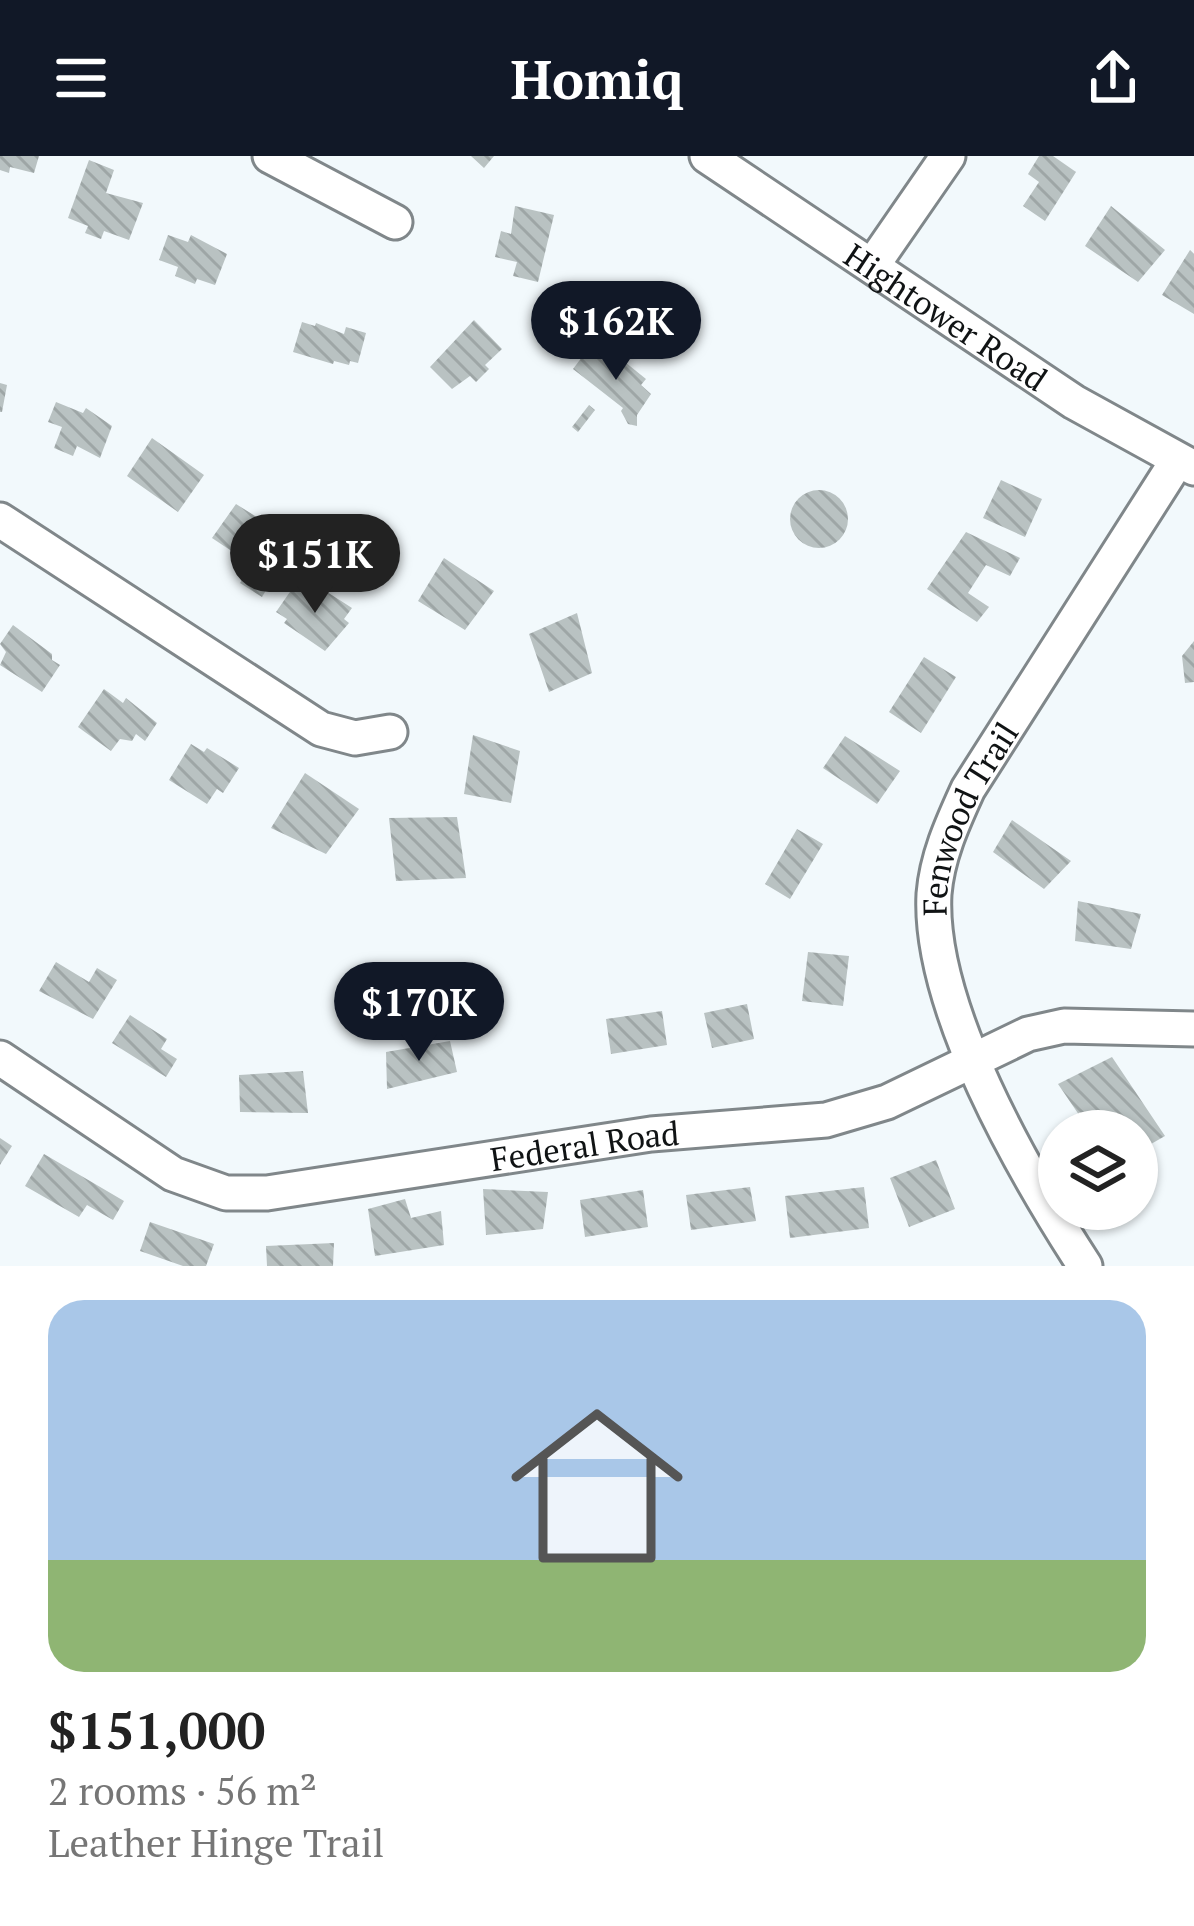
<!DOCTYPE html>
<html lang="en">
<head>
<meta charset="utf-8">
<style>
  :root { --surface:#fff; --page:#f6f6f6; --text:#222; --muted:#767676; --line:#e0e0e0; --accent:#111827 }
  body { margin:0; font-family:"PT Serif",serif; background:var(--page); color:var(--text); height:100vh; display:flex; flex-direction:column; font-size:45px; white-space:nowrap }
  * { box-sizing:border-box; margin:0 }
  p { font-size:39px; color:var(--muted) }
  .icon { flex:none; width:66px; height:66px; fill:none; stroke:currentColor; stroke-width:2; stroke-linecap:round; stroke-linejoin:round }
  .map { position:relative; height:1110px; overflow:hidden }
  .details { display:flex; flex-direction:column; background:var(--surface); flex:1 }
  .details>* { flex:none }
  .tools { position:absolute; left:1038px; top:954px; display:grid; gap:24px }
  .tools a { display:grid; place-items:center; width:120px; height:120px; border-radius:50%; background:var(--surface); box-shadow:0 3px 9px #0004; font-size:60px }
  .price { position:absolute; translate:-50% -102px; padding:0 27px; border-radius:42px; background:var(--accent); color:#fff; font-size:39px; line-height:78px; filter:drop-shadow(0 3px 6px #0008) }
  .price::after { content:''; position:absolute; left:50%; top:72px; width:36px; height:27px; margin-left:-18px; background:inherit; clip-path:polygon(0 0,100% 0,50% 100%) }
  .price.active { background:#222; color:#fff }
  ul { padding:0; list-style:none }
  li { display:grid; align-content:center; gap:24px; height:636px; padding:0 48px }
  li+li { border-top:3px solid var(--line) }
  li span { display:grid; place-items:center; height:372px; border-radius:36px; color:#555 }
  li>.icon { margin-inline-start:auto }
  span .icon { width:216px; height:216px; fill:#fffc; stroke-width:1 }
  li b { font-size:51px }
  header { display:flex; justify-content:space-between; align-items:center; height:156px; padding:0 48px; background:var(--accent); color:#fff; font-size:54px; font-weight:700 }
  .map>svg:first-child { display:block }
  .building { fill:url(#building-back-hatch) }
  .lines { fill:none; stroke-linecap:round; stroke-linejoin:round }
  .minor-casing { stroke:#80878a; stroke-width:39 }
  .minor { stroke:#fff; stroke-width:33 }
  .labels { text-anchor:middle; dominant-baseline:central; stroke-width:10; stroke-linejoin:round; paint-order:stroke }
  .street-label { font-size:33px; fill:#101314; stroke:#f2f9fc }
</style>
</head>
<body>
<header><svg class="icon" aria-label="menu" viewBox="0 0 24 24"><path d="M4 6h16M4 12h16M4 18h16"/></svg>Homiq<svg class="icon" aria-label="share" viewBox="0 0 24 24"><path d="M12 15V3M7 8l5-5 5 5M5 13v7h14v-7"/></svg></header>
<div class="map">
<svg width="1194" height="1110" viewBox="0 0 1194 1110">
  <defs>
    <pattern id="building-back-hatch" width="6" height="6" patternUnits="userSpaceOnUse" patternTransform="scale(3)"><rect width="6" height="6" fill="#b9c2c2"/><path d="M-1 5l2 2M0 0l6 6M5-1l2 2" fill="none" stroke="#9ea6a6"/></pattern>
  </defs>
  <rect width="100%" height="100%" fill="#f2f9fc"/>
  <path class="building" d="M 0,0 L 39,0 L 34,17 L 10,11 L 9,17 L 0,14 Z
    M 471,0 L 494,0 L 484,12 Z
    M 1039,0 L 1053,0 L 1076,16 L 1045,65 L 1023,50 L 1039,26 L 1028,18 Z
    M 89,4 L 114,14 L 106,37 L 143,47 L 129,84 L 104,75 L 101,83 L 85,77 L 88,70 L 68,62 Z
    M 515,50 L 554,59 L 538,126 L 513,120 L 517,106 L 495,101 L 501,75 L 511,78 Z
    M 1111,50 L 1165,94 L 1138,126 L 1085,90 Z
    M 168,79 L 188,86 L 191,79 L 227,98 L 215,129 L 197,123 L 195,128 L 175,120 L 178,111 L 159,104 Z
    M 1190,94 L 1194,98 L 1194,158 L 1162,139 Z
    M 474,164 L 502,193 L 485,209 L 489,213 L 476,226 L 470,220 L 452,233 L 430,211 Z
    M 302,166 L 315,170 L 316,167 L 344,178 L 346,171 L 366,177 L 358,207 L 350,205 L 349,209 L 334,205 L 333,208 L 293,196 Z
    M 588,193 L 607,207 L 615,198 L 646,223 L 641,229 L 651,238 L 637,259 L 637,270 L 628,268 L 621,255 L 623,252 L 573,213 Z
    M 0,227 L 7,229 L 2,256 L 0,256 Z
    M 56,246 L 83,257 L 86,252 L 112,270 L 100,302 L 77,290 L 73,300 L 54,292 L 62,271 L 48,266 Z
    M 589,249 L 595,254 L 578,276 L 572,271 Z
    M 152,282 L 204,319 L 178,356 L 127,320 Z
    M 1001,324 L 1042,343 L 1025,381 L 983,362 Z
    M790 363a29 29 0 1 1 58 0a29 29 0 1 1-58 0Z
    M 236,348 L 279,375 L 277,378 L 293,389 L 262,441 L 240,427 L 255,405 L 245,398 L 242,402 L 212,382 Z
    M 966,376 L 1020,402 L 1010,420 L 986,409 L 968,437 L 989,451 L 977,466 L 927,433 Z
    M 444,402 L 494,435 L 465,474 L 418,445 Z
    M 294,430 L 314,440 L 324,434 L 352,452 L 344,463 L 349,467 L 325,495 L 284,467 L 287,463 L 276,456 Z
    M 577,457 L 592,517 L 549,536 L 529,478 Z
    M 13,469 L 52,498 L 52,504 L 60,509 L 42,536 L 0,509 L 6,496 L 0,488 Z
    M 1194,485 L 1194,526 L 1185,527 L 1182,500 Z
    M 924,501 L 956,521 L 921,577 L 889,556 Z
    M 104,533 L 123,547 L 126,542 L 157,567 L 145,585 L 136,578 L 132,585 L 120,583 L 111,595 L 78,571 Z
    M 473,579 L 520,595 L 511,647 L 464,638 Z
    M 845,580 L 900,615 L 877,648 L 823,612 Z
    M 191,588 L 204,596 L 207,592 L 239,612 L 223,637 L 217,633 L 207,648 L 169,624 Z
    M 305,617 L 359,653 L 326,698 L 271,672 Z
    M 457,661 L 466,722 L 396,725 L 389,662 Z
    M 1012,664 L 1071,705 L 1044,733 L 993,696 Z
    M 797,673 L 823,688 L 790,743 L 765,728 Z
    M 1078,745 L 1141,758 L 1131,793 L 1075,785 Z
    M 808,796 L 849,800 L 843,850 L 802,845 Z
    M 56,806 L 89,826 L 97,812 L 117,824 L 93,863 L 39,835 Z
    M 747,848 L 754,883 L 712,892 L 704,857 Z
    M 662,855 L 667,889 L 611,898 L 606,863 Z
    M 130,859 L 167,883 L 161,893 L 177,903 L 166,921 L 112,887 Z
    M 450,885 L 457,916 L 387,933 L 386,896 Z
    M 1112,901 L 1165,980 L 1137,996 L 1137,975 L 1090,975 L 1058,928 Z
    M 303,915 L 308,957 L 240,956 L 239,919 Z
    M 0,982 L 12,990 L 0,1009 Z
    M 44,998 L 124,1045 L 113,1064 L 87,1049 L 79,1061 L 25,1030 Z
    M 936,1004 L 955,1053 L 909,1071 L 890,1022 Z
    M 750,1031 L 756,1065 L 691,1074 L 686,1039 Z
    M 864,1031 L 869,1072 L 790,1082 L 785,1040 Z
    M 483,1033 L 548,1036 L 543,1073 L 486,1079 Z
    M 643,1034 L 648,1071 L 585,1081 L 580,1044 Z
    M 405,1043 L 411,1062 L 441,1055 L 444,1089 L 375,1100 L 368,1053 Z
    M 150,1066 L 214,1088 L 206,1110 L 183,1110 L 140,1095 Z
    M 334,1087 L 333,1110 L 267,1110 L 266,1090 Z"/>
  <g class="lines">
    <g class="minor-casing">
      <g id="minor">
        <path d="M 270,0 L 395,66"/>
        <path id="s1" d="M 707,0 L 1074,246 L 1194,312"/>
        <path d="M 872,110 L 948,0"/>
        <path d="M 0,364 L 321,573 L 355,582 L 390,576"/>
        <path id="s2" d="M 0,902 L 173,1018 L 226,1037 L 267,1037 L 651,978 L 826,964 L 887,946 L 1028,878 L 1064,870 L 1194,873"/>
        <path id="s3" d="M 1085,1110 C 1024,1016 928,851 934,738 C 937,700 953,666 968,633 L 1177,305"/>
      </g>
    </g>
    <use href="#minor" class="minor"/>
  </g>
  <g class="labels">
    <g class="street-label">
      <text stroke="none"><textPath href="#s1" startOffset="288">Hightower Road</textPath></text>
      <text stroke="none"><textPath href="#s3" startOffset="489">Fenwood Trail</textPath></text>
      <text stroke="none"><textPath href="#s2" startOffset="627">Federal Road</textPath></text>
    </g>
  </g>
</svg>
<div class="tools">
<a><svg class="icon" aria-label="layers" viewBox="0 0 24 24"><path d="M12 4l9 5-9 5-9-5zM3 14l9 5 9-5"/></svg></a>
</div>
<b class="price" style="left:616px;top:227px">$162K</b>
<b class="price active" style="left:315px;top:460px">$151K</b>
<b class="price" style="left:419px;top:908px">$170K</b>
</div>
<section class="details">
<ul>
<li><span style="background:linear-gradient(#a9c7e8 70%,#8fb573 0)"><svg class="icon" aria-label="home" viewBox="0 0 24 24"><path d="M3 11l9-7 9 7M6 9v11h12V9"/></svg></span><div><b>$151,000</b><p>2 rooms · 56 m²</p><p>Leather Hinge Trail</p></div></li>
</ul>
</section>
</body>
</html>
